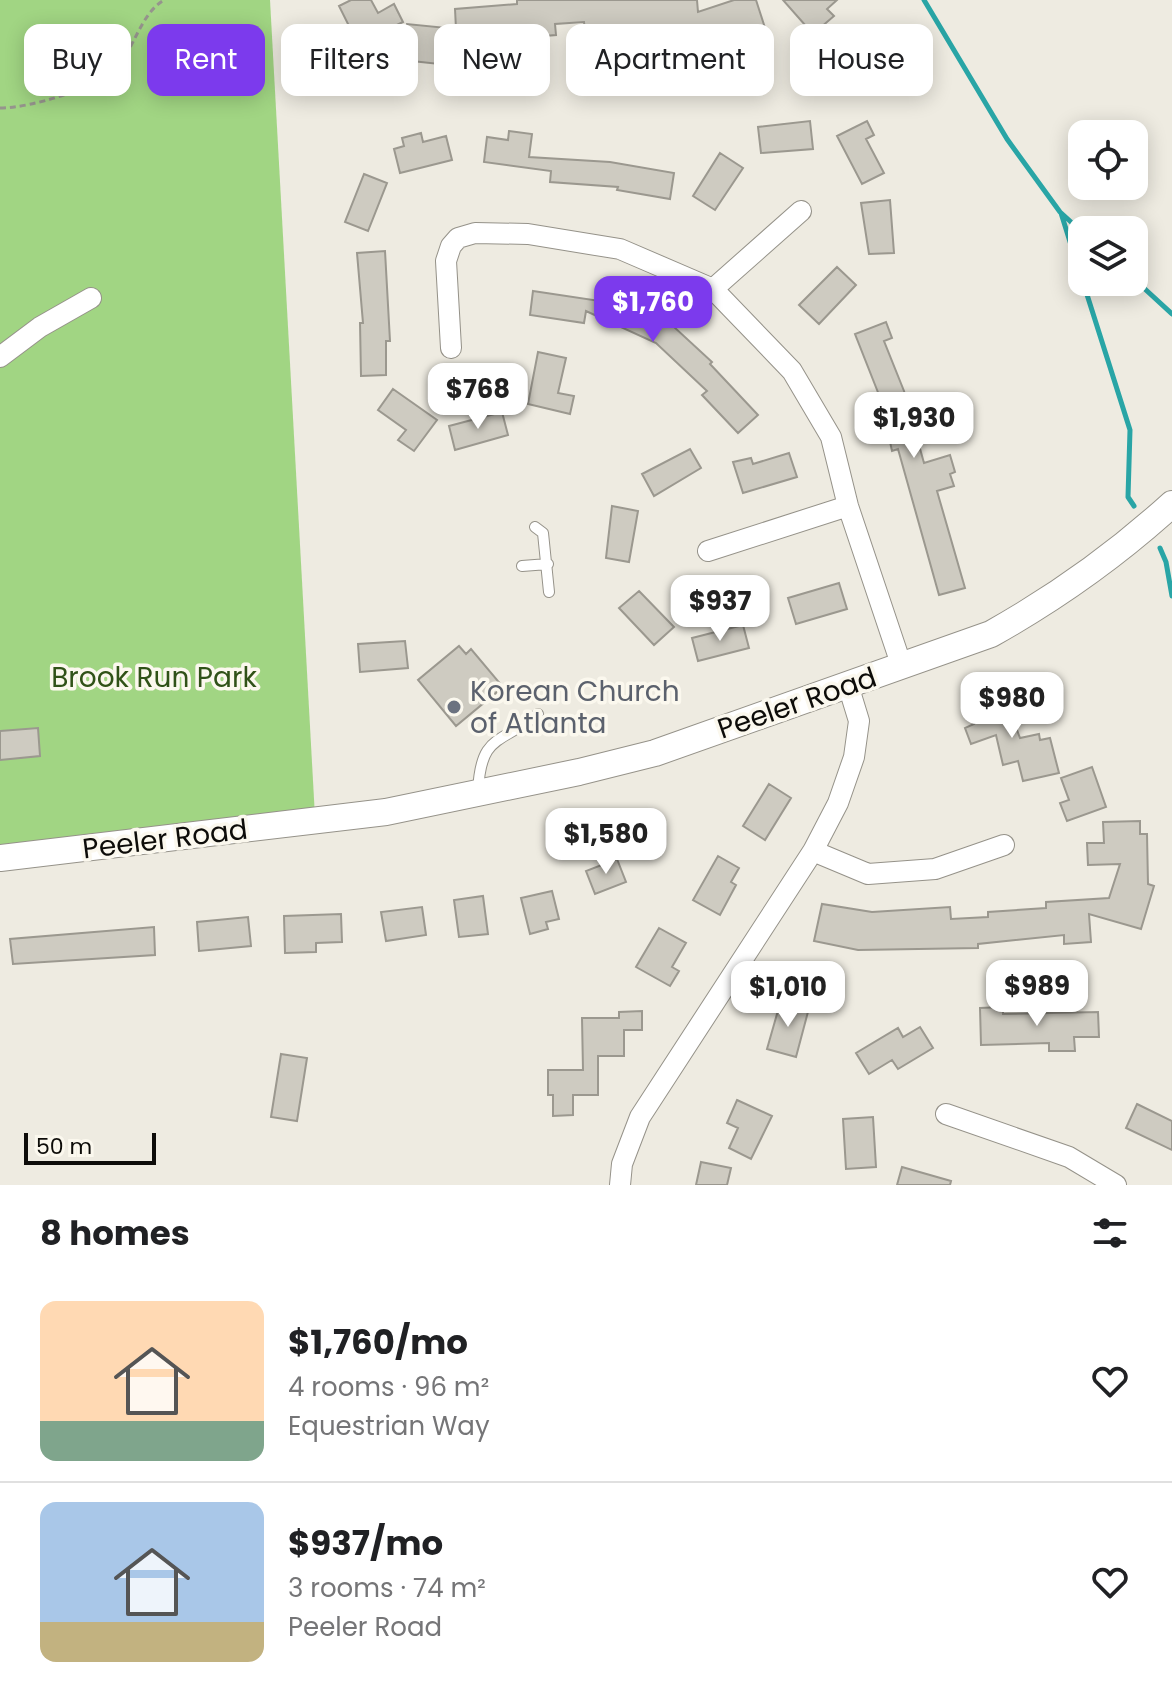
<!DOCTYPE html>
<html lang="en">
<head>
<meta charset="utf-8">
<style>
  :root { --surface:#fff; --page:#f6f6f6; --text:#202124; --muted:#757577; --line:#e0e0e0; --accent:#7c3aed }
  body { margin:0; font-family:Poppins,sans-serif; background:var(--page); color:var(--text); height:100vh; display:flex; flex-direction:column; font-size:30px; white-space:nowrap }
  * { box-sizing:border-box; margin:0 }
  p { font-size:26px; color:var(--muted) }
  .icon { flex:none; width:44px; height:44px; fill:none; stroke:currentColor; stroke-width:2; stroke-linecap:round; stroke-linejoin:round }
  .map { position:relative; height:1185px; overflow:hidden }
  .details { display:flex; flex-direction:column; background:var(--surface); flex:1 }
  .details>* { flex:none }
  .top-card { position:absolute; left:24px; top:24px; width:1124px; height:72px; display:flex; gap:16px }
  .fabs { position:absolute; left:1068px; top:120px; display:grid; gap:16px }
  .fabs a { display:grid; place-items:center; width:80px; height:80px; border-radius:16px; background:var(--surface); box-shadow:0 4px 20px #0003; font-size:40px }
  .scale { position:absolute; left:24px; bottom:20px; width:132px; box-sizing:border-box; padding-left:8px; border:4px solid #0d0c09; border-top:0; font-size:22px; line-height:28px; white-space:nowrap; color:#0d0c09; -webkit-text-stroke:6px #fbf8ee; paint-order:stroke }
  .price { position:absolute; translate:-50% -68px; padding:0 18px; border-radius:16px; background:#fff; color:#222; font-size:26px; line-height:52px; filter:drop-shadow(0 2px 4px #0008) }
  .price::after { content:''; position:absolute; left:50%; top:48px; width:24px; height:18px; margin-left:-12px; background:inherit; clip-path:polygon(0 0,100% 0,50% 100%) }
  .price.current { background:var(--accent); color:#fff }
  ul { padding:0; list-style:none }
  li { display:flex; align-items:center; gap:24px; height:200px; padding:0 40px }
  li+li { border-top:2px solid var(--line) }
  li span { display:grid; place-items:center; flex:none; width:224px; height:160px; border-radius:16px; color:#555 }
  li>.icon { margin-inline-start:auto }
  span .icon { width:96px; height:96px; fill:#fffc; stroke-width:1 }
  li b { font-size:34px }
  h2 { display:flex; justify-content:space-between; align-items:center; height:96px; padding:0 40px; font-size:34px }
  .pill { padding:0 28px; border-radius:16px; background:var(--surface); box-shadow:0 4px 20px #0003; font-size:28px; line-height:72px }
  .pill.current { background:var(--accent); color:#fff }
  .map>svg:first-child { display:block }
  .green { fill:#a1d583 }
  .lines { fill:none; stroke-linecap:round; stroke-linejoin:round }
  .stream { stroke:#29a5a6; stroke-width:5 }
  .building { fill:#cecbc1; stroke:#9b988f; stroke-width:2 }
  .service-casing { stroke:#959289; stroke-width:12 }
  .minor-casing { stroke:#959289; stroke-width:22 }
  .tertiary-casing { stroke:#959289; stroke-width:28 }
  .path { stroke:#96948d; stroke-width:3; stroke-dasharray:6 4; stroke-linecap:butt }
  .service { stroke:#fff; stroke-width:10 }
  .minor { stroke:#fff; stroke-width:20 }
  .tertiary { stroke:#fff; stroke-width:26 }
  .worship-dot { fill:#6b7280; stroke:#fbf8ee; stroke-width:3 }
  .labels { text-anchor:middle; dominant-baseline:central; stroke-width:7; stroke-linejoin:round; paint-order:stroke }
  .park-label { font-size:28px; fill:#305218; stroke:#fbf8ee }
  .worship-label { font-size:28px; fill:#5b616d; stroke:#fbf8ee; text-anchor:start }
  .street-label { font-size:28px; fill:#0d0c09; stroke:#fbf8ee }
</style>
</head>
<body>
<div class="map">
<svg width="1172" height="1185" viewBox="0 0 1172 1185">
  <rect width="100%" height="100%" fill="#eeebe1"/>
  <path class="green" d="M 0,0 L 270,0 L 315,817 L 0,853 Z"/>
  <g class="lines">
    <path class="stream" d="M 924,0 L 1007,139 L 1060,212 L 1082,232
      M 1061,213 L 1082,280
      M 1134,279 L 1172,314
      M 1083,282 L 1130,430 L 1128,497 L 1134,506
      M 1160,548 L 1166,562 L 1172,596"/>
  </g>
  <path class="building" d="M 351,0 L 371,0 L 378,13 L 394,4 L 403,22 L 358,44 L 339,6 Z
    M 517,0 L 697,0 L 698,12 L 734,0 L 756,0 L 766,31 L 724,44 L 720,32 L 690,33 L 691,44 L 615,48 L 613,29 L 585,31 L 584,22 L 555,24 L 556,35 L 508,39 L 509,46 L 477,49 L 477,56 L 440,60 L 439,64 L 403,60 L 407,24 L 456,29 L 455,9 L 517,4 Z
    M 783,0 L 837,0 L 827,9 L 834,16 L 813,34 Z
    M 810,121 L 813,149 L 761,153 L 758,127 Z
    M 867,121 L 874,135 L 866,139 L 884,173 L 862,184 L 837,136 Z
    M 509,131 L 532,134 L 529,157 L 610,162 L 674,173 L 670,199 L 617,190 L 618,187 L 550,182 L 551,171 L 484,162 L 487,137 L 508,140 Z
    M 421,133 L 423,142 L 446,136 L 452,160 L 400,173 L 394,149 L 404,146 L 402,138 Z
    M 720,153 L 743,168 L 715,210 L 693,196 Z
    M 364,174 L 387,183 L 368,231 L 345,222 Z
    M 890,200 L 894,253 L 869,254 L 861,203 Z
    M 385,251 L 390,341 L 386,341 L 386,375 L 361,376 L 360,323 L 363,323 L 357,253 Z
    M 837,267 L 856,285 L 819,324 L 799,305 Z
    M 533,291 L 606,302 L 611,291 L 660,314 L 712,362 L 710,364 L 758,415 L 738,433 L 702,395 L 707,391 L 656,343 L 586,311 L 584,323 L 530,315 Z
    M 886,322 L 892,338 L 884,341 L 904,391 L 924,463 L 950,455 L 955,472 L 950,474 L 954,486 L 937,491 L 965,588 L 939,595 L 898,449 L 892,451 L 881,400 L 855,334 Z
    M 538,352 L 566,358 L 558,393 L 574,396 L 570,414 L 528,404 Z
    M 393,389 L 437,420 L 414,451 L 398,440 L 406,430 L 378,410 Z
    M 502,412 L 508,435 L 455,450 L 449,426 Z
    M 690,449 L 701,468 L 654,496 L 642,474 Z
    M 789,453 L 797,477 L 743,493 L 733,462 L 751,458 L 753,464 Z
    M 612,506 L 638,511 L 629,562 L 606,558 Z
    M 839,583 L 847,609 L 796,624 L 788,598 Z
    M 639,591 L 674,627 L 654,645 L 619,608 Z
    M 743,625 L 749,648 L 698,661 L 692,638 Z
    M 405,641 L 408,668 L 360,672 L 358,644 Z
    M 459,646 L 466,654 L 471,649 L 503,687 L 456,726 L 418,680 Z
    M 1004,695 L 1020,738 L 1039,734 L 1040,740 L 1050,738 L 1059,773 L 1023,781 L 1018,761 L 1003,765 L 996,735 L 971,744 L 965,728 L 974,724 L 968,708 Z
    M 38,728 L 40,756 L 0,760 L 0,731 Z
    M 1092,767 L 1106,807 L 1067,821 L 1060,803 L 1069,800 L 1061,778 Z
    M 769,784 L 791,798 L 765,840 L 743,826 Z
    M 1140,821 L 1140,834 L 1147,834 L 1148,884 L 1154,886 L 1141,929 L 1089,914 L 1091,942 L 1064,944 L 1064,935 L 978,944 L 978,948 L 858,950 L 814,941 L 822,904 L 872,912 L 950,907 L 951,919 L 988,917 L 988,912 L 1046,908 L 1046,902 L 1109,898 L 1120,864 L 1088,865 L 1087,843 L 1104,843 L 1103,822 Z
    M 718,856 L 739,868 L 731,882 L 736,885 L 720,915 L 693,900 Z
    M 617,859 L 626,882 L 595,894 L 586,871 Z
    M 552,891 L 559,919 L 546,922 L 548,929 L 530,934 L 521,898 Z
    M 483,896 L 488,934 L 459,937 L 454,900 Z
    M 422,907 L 426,935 L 386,941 L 381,912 Z
    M 341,914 L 342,942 L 316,943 L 316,952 L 285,953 L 284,916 Z
    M 248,917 L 251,946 L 199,951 L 197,922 Z
    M 154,927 L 155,955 L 13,964 L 10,939 Z
    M 659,928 L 686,943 L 672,967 L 679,971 L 670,986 L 636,967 Z
    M 781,1000 L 809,1008 L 796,1057 L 767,1049 Z
    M 1003,1007 L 1003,1014 L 1098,1012 L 1099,1037 L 1074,1037 L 1075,1051 L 1049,1051 L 1049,1043 L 981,1045 L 980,1008 Z
    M 642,1011 L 642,1030 L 624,1030 L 624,1056 L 598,1056 L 598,1095 L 573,1095 L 573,1115 L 553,1116 L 553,1095 L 548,1095 L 548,1070 L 583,1070 L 582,1018 L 619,1018 L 619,1012 Z
    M 920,1027 L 933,1048 L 898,1069 L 892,1060 L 869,1074 L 856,1053 L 898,1028 L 903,1037 Z
    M 281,1054 L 307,1058 L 297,1121 L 271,1117 Z
    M 737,1100 L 772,1116 L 751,1159 L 729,1148 L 738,1128 L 727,1123 Z
    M 1137,1104 L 1172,1121 L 1172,1150 L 1126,1128 Z
    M 873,1117 L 876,1167 L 846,1169 L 843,1119 Z
    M 701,1162 L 731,1168 L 727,1185 L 696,1185 Z
    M 902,1167 L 951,1181 L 950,1185 L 897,1185 Z"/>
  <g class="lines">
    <g class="service-casing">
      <path id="service" d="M 535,527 L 543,533 L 549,592
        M 522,566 L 548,564
        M 478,791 C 481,734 499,745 538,714"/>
    </g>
    <g class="minor-casing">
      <path id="minor" d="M 713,289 L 801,211
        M 451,348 L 446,261 L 451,246 L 458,238 L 475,233 L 528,234 L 620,249 L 713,289 L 792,371 L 831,437 L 848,506 L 902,667
        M 0,357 L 40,327 L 91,298
        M 708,551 L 848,506
        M 813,851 L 868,874 L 935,869 L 1004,845
        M 946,1114 L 1069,1157 L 1116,1185
        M 620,1185 L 622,1164 L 640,1117 L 813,851 L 838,803 L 854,757 L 859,721 L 848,685"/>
    </g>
    <g class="tertiary-casing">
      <path id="tertiary" d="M 0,858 L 386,812 L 579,772 L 655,753 L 991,634 C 1057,597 1116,555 1172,504"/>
    </g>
    <path class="path" d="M 0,108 C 31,108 99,88 119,64 C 136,44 141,14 164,0"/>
    <use href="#service" class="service"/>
    <use href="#minor" class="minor"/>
    <use href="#tertiary" class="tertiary"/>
  </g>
  <circle class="worship-dot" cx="454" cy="707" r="8"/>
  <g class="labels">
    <g class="park-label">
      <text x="154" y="677">Brook Run Park</text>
    </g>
    <g class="worship-label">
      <text x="470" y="691">Korean Church<tspan x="470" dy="32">of Atlanta</tspan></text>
    </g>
    <g class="street-label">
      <text transform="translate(797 703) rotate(-19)">Peeler Road</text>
      <text transform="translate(165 839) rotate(-7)">Peeler Road</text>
    </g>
  </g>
</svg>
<div class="fabs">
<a><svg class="icon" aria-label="locate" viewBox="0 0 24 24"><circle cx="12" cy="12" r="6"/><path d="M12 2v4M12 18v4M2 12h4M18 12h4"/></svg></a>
<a><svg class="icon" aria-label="layers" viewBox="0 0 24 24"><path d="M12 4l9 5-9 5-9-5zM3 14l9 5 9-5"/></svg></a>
</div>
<div class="scale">50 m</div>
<b class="price current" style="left:653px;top:344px">$1,760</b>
<b class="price" style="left:478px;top:431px">$768</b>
<b class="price" style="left:914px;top:460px">$1,930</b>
<b class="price" style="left:720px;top:643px">$937</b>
<b class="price" style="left:1012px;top:740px">$980</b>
<b class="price" style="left:606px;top:876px">$1,580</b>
<b class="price" style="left:1037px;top:1028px">$989</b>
<b class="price" style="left:788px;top:1029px">$1,010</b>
<div class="top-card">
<a class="pill">Buy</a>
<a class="pill current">Rent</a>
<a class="pill">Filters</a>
<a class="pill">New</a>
<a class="pill">Apartment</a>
<a class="pill">House</a>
</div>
</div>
<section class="details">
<h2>8 homes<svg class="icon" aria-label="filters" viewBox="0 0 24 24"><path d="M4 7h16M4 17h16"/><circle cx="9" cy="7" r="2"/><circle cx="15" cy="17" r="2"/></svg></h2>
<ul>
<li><span style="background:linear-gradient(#ffd9b3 75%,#7fa58c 0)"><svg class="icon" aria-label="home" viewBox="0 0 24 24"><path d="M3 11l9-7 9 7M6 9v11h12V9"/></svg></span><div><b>$1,760/mo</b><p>4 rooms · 96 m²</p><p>Equestrian Way</p></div><svg class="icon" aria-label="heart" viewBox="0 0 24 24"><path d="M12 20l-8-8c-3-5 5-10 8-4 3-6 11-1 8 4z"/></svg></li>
<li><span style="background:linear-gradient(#a9c7e8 75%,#c2b280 0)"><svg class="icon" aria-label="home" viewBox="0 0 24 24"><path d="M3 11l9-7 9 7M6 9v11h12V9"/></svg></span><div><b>$937/mo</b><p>3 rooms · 74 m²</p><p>Peeler Road</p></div><svg class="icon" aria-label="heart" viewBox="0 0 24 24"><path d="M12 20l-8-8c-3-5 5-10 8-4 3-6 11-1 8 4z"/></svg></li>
</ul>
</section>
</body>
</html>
